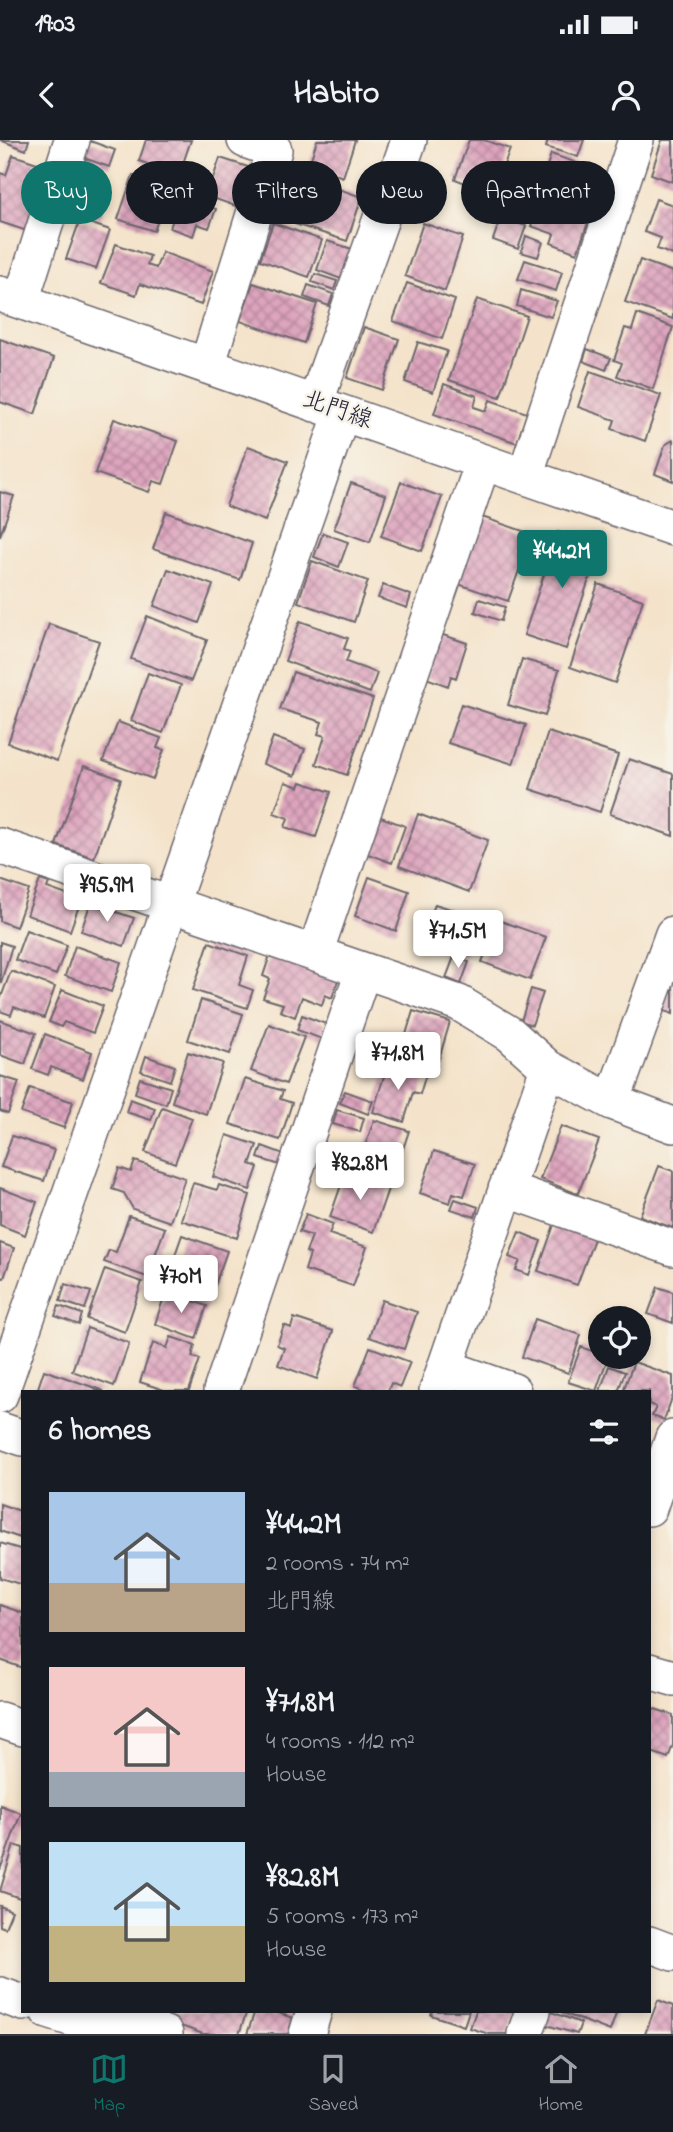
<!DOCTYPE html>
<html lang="en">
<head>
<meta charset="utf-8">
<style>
  :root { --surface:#171b24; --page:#20242c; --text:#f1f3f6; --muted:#9ea1a6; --line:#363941; --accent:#0f766e }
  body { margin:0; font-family:"Indie Flower","Klee One",sans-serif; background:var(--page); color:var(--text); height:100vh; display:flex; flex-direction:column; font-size:26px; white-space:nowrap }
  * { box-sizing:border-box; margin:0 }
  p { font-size:23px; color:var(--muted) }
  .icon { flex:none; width:38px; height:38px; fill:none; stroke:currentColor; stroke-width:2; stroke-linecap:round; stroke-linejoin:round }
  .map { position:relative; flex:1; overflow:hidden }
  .panel { position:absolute; left:21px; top:1250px; width:630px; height:623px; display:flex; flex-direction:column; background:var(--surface); border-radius:0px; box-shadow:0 4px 10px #0003 }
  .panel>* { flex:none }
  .guide { position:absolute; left:21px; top:21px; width:632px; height:63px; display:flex; gap:14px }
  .controls { position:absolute; left:588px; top:1166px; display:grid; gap:14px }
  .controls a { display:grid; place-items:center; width:63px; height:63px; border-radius:50%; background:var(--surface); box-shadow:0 4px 10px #0003; font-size:35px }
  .price { position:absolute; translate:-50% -60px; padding:0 16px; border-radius:7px; background:#fff; color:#222; font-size:23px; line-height:46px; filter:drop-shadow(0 2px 4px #0008) }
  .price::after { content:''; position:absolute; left:50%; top:42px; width:21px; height:16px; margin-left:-10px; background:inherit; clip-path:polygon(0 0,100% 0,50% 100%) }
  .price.current { background:var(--accent); color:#fff }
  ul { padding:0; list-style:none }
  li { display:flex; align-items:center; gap:21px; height:175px; padding:0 28px }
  li span { display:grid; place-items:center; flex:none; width:196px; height:140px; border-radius:0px; color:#555 }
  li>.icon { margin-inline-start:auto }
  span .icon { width:84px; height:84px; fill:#fffc; stroke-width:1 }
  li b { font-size:30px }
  h2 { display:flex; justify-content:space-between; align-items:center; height:84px; padding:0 28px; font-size:30px }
  .chip { padding:0 24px; border-radius:32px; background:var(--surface); box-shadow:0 4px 10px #0003; font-size:24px; line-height:63px }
  .chip.current { background:var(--accent); color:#fff }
  .status { display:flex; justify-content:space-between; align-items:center; height:49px; padding:0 35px; background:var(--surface); direction:ltr }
  .status svg { height:19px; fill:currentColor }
  header { display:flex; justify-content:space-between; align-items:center; height:91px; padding:0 28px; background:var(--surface); font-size:32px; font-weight:800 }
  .tabs { display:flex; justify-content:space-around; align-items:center; height:98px; border-top:2px solid var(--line); background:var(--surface); font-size:19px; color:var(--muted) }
  .tabs a { display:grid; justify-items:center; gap:4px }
  .tabs .current { color:var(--accent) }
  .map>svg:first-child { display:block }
  .building { fill:url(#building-cross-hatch) }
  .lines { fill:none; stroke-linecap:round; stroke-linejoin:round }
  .minor-casing { stroke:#6c666d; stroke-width:38 }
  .minor { stroke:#fff; stroke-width:35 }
  .labels { text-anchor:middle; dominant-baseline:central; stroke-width:5; stroke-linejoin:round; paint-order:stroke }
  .street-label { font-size:24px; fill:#22223b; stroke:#f7f3e8 }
</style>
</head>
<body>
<div class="status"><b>19:03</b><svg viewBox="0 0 49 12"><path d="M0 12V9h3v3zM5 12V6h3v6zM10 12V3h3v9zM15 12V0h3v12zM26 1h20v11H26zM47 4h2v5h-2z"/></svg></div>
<header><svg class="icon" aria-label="back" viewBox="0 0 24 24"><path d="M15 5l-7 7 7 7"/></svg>Habito<svg class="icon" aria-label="person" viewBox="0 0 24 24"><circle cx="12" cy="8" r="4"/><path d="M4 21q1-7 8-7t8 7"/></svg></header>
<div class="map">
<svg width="673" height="1894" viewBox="0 0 673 1894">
  <defs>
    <pattern id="building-cross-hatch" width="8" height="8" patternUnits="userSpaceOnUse" patternTransform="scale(1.75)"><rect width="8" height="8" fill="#dea5be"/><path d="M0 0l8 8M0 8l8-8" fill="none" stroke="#b4869c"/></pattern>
  </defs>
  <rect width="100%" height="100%" fill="#f7f3e8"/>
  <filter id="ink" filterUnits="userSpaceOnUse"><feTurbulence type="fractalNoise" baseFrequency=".0143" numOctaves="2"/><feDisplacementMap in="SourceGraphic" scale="14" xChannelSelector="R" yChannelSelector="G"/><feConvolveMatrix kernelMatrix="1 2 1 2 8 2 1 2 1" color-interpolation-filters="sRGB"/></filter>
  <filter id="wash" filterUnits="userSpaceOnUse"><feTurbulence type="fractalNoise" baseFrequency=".00686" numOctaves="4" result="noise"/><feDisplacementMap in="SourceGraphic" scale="28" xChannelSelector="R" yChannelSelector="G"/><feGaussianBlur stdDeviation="1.57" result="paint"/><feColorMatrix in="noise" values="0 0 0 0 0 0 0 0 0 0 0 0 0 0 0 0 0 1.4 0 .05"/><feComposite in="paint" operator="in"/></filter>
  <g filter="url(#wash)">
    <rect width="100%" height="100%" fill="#f4e3ca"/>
    <g id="blocks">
      <path class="building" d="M 0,0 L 29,0 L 26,10 Z
        M 146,0 L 191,0 L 179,35 L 139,21 Z
        M 317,0 L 355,0 L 343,37 L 309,25 Z
        M 469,0 L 484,0 L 510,9 L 493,54 L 455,39 Z
        M 548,0 L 584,0 L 578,17 L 546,7 Z
        M 662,0 L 673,0 L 673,42 L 651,34 Z
        M 90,1 L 115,10 L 109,27 L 84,18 Z
        M 551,14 L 580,24 L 575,39 L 546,29 Z
        M 13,15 L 52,28 L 30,92 L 0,82 L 0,33 L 6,35 Z
        M 220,18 L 251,28 L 238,67 L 207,56 Z
        M 191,24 L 204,29 L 195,55 L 182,50 Z
        M 133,35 L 170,47 L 154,91 L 118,79 Z
        M 301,36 L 362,57 L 347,101 L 295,84 L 299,71 L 290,68 Z
        M 549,39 L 584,52 L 577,72 L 590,77 L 577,113 L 551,103 L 554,94 L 531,86 Z
        M 71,53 L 105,64 L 100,79 L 66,68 Z
        M 181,56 L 216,69 L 209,88 L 197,84 L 193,96 L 170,88 Z
        M 656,59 L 673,65 L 673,115 L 657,109 L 661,98 L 644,92 Z
        M 501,77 L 526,86 L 518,109 L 493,100 Z
        M 80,80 L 110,90 L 96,129 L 66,119 Z
        M 273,83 L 322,100 L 309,137 L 260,120 Z
        M 423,83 L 463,97 L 445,151 L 405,136 Z
        M 526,96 L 543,102 L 538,117 L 521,112 Z
        M 327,101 L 352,109 L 341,139 L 317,130 Z
        M 116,104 L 150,116 L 147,125 L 156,128 L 162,112 L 213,131 L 201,165 L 140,144 L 136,155 L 101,143 Z
        M 525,120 L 562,132 L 556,151 L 518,139 Z
        M 640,120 L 673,132 L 673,179 L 625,162 Z
        M 315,134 L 337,141 L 334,150 L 312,142 Z
        M 253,143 L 317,164 L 304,203 L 240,181 Z
        M 407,143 L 455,160 L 442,199 L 393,181 Z
        M 308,145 L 333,154 L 329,166 L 304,157 Z
        M 521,150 L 557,161 L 551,177 L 517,166 Z
        M 477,159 L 527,176 L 500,257 L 449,240 Z
        M 637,174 L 673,187 L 653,249 L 617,236 L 622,223 L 614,220 L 625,188 L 632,190 Z
        M 364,187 L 399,199 L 382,250 L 347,238 Z
        M 0,199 L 54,218 L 35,274 L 0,262 Z
        M 418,202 L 447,211 L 433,252 L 405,242 Z
        M 587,209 L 611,218 L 606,230 L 583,221 Z
        M 590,231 L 661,255 L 645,301 L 612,289 L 615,280 L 578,267 Z
        M 444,244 L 477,256 L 474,267 L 486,271 L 490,260 L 527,273 L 517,303 L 434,274 Z
        M 114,279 L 178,301 L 163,344 L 153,341 L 149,352 L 95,333 Z
        M 673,300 L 673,341 L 655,334 L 665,305 Z
        M 248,306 L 288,321 L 265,381 L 226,366 Z
        M 401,342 L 442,357 L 422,411 L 381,396 Z
        M 351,343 L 386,355 L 370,402 L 334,389 Z
        M 0,352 L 14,356 L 0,396 Z
        M 166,372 L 252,403 L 240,440 L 153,409 Z
        M 482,377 L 532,394 L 508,461 L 458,444 Z
        M 558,392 L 600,406 L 566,509 L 524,495 Z
        M 323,393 L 348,402 L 339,427 L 314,417 Z
        M 312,421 L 368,441 L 354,482 L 298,462 Z
        M 168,429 L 213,445 L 199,483 L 154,466 Z
        M 598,444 L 643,460 L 615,543 L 570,527 Z
        M 383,445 L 411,455 L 407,468 L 378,458 Z
        M 479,459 L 505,467 L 501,481 L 475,472 Z
        M 147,476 L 207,500 L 191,541 L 131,519 Z
        M 300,481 L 348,498 L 344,509 L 350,511 L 346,522 L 377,533 L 370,553 L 285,521 Z
        M 49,484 L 99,501 L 57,621 L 8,603 Z
        M 440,494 L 467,503 L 456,538 L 451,536 L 448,546 L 426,538 Z
        M 522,519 L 559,530 L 545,576 L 508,565 Z
        M 293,532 L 373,559 L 347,635 L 316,624 L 325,596 L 318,594 L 322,582 L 280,569 Z
        M 148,533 L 181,545 L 163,593 L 131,581 Z
        M 461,564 L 526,585 L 513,624 L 448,603 Z
        M 118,582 L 161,598 L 157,608 L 164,610 L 153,639 L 103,621 Z
        M 548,592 L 618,615 L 600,672 L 530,649 Z
        M 273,597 L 305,609 L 295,636 L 263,624 Z
        M 629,619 L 673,634 L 673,696 L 610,674 Z
        M 84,626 L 121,639 L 94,718 L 56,705 Z
        M 285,642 L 299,647 L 301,642 L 331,652 L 316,697 L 285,687 L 288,678 L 274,673 Z
        M 418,674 L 488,700 L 469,752 L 399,726 Z
        M 378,676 L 405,686 L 392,723 L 365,713 Z
        M 369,737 L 409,751 L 396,791 L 355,776 Z
        M 0,740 L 29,750 L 16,787 L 0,781 Z
        M 40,740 L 49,743 L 47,748 L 81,760 L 70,791 L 27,775 Z
        M 92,759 L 100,762 L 98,766 L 134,778 L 124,806 L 81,791 Z
        M 435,764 L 478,778 L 465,816 L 422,802 Z
        M 498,780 L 546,797 L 530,840 L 482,822 Z
        M 26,790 L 67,805 L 56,835 L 15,820 Z
        M 0,802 L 12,806 L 1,842 L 0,842 Z
        M 209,802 L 248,816 L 239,845 L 253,850 L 247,868 L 193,850 Z
        M 75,806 L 121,822 L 111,852 L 65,836 Z
        M 270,815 L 338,840 L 332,858 L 325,855 L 322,865 L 302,857 L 295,877 L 280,871 L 283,864 L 263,858 L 270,839 L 263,836 Z
        M 454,817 L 469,822 L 461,844 L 446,838 Z
        M 11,831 L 55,847 L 44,878 L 14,867 L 11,875 L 0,871 L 0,860 Z
        M 673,842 L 673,874 L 662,870 Z
        M 531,849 L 543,853 L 532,885 L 521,881 Z
        M 62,850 L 103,866 L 93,893 L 64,882 L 61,887 L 49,882 Z
        M 201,860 L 243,874 L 230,914 L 188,900 Z
        M 413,871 L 450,882 L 436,929 L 399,918 Z
        M 302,875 L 326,884 L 322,899 L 297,890 Z
        M 0,880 L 36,893 L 25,924 L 0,915 Z
        M 269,884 L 304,897 L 286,944 L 251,931 Z
        M 45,894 L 92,912 L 83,939 L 51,927 L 48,935 L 32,929 Z
        M 188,912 L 223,923 L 206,974 L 172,962 Z
        M 146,916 L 175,926 L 170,941 L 141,931 Z
        M 388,923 L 426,934 L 420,954 L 413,952 L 404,982 L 373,972 Z
        M 0,936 L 19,942 L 8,974 L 0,971 Z
        M 140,938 L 171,948 L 166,964 L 135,953 Z
        M 245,939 L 283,951 L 280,959 L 292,963 L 280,1000 L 230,984 Z
        M 30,948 L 73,962 L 64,988 L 21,973 Z
        M 345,951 L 373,961 L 368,974 L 340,963 Z
        M 130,959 L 155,968 L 151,980 L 126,972 Z
        M 162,967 L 192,978 L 175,1023 L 145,1012 Z
        M 337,970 L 364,978 L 360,992 L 333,984 Z
        M 374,980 L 409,991 L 395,1033 L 360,1021 Z
        M 561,986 L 599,1000 L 578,1054 L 540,1039 Z
        M 227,995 L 257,1005 L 250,1024 L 258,1027 L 250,1050 L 213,1037 Z
        M 12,996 L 54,1010 L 44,1041 L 1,1027 Z
        M 262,1006 L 284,1014 L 280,1025 L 258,1018 Z
        M 434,1011 L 475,1024 L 464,1056 L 453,1053 L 450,1063 L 420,1053 Z
        M 135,1021 L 185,1038 L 170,1082 L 133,1069 L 124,1053 L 112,1049 L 119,1028 L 131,1032 Z
        M 659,1026 L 673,1031 L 673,1088 L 640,1076 Z
        M 346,1031 L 389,1046 L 373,1092 L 330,1077 Z
        M 193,1043 L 217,1050 L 219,1045 L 250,1055 L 237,1098 L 181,1080 Z
        M 0,1048 L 37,1062 L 25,1095 L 0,1085 Z
        M 455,1059 L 478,1067 L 475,1077 L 451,1069 Z
        M 306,1074 L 333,1084 L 329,1094 L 367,1107 L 353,1146 L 305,1130 L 310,1114 L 306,1112 L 312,1096 L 299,1092 Z
        M 129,1076 L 165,1088 L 147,1137 L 104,1122 L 109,1110 L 116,1112 Z
        M 555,1082 L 595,1096 L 577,1145 L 538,1131 Z
        M 519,1092 L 541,1101 L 529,1135 L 516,1130 L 520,1121 L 509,1117 Z
        M 182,1095 L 227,1111 L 214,1148 L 169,1132 Z
        M 0,1103 L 14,1108 L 4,1138 L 0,1137 Z
        M 105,1129 L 142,1142 L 125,1192 L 87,1179 Z
        M 65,1144 L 91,1152 L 85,1169 L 60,1161 Z
        M 658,1147 L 673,1152 L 673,1183 L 648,1174 Z
        M 166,1151 L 207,1166 L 196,1199 L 155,1184 Z
        M 382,1160 L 417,1172 L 404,1209 L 369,1197 Z
        M 59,1166 L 82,1174 L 79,1185 L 55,1176 Z
        M 294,1178 L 333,1191 L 317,1239 L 278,1225 L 284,1208 L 277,1205 L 284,1185 L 291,1188 Z
        M 535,1179 L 581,1195 L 568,1233 L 522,1217 Z
        M 87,1188 L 129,1203 L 114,1246 L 72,1231 Z
        M 171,1197 L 195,1205 L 192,1217 L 200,1219 L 189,1251 L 167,1251 L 140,1242 L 153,1203 L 167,1208 Z
        M 370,1207 L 410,1222 L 400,1247 L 391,1243 L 388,1251 L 369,1251 L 355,1246 Z
        M 581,1207 L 608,1217 L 596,1251 L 568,1242 Z
        M 634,1222 L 673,1236 L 673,1255 L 664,1280 L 652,1276 L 656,1267 L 649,1264 L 649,1251 L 623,1251 Z
        M 609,1226 L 625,1232 L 618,1251 L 600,1251 Z
        M 44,1230 L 104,1251 L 37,1251 Z
        M 0,1364 L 23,1372 L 23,1399 L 0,1391 Z
        M 0,1403 L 23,1410 L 23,1445 L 0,1438 Z
        M 0,1465 L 23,1473 L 23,1528 L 0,1520 Z
        M 649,1567 L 673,1575 L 673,1605 L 668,1618 L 649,1611 Z
        M 0,1665 L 21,1673 L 0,1730 Z
        M 14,1705 L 23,1708 L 23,1759 L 0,1751 Z
        M 0,1766 L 12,1771 L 5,1788 L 0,1786 Z
        M 658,1860 L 673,1866 L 673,1894 L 645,1894 Z
        M 140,1871 L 247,1871 L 239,1894 L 203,1894 Z
        M 255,1871 L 273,1871 L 293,1878 L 288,1894 L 247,1894 Z
        M 432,1871 L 469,1871 L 464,1886 L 431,1875 Z
        M 476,1871 L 515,1871 L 507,1894 L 489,1894 L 470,1888 Z
        M 549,1871 L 581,1883 L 577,1894 L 543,1884 Z
        M 564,1871 L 617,1871 L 610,1891 L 563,1873 Z"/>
    </g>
  </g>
  <g filter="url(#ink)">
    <use href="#blocks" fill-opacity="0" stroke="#6c666d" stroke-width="2"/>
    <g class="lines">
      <g class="minor-casing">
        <path id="minor" d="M 0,154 L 673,388
          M 21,161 L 72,0
          M 207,226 L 274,10 L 245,0
          M 315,264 L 409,0
          M 525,336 L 636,0
          M 0,706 L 459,863 L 510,894 L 548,928 L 612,962 L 673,985
          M 315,813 L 483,322
          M 612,962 L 673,794
          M 506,1049 L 673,1108
          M 445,1227 L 513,1251
          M 221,1251 L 363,831
          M 437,1251 L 548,928
          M 0,1255 L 342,273
          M 0,1290 L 23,1298
          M 649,1368 L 673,1298
          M 649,1531 L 673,1538
          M 0,1580 L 23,1588
          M 649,1804 L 673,1813
          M 0,1855 L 23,1863
          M 48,1871 L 92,1885
          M 99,1871 L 165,1894
          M 307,1894 L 314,1871
          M 525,1894 L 533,1871"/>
      </g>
      <use href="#minor" class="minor"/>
    </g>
  </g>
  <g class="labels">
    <g class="street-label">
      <text transform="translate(337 271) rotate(19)">北門線</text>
    </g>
  </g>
</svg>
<div class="controls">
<a><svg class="icon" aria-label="locate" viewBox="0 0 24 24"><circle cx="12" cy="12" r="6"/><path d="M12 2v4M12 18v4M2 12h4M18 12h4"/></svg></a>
</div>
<b class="price current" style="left:562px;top:450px">¥44.2M</b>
<b class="price" style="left:107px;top:784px">¥95.9M</b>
<b class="price" style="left:458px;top:830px">¥71.5M</b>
<b class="price" style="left:398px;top:952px">¥71.8M</b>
<b class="price" style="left:360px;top:1062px">¥82.8M</b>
<b class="price" style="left:181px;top:1175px">¥70M</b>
<div class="guide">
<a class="chip current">Buy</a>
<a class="chip">Rent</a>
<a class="chip">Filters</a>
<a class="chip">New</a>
<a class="chip">Apartment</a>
</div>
<section class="panel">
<h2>6 homes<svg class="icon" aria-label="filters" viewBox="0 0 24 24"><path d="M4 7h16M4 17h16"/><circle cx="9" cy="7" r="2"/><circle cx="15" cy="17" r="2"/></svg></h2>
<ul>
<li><span style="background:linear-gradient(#a9c7e8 65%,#b9a48a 0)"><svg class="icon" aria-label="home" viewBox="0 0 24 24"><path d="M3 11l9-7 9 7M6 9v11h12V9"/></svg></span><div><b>¥44.2M</b><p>2 rooms · 74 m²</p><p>北門線</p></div></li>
<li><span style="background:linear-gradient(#f6c9c9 75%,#9aa5b1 0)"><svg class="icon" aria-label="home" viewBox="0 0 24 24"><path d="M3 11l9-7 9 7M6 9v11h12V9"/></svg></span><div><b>¥71.8M</b><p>4 rooms · 112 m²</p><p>House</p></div></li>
<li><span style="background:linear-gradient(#bfe0f5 60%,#c2b280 0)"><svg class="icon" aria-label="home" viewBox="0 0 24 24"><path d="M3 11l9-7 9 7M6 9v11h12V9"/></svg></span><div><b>¥82.8M</b><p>5 rooms · 173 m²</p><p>House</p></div></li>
</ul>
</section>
</div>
<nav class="tabs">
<a class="current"><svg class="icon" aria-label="map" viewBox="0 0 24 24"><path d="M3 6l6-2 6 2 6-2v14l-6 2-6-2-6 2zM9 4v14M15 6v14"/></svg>Map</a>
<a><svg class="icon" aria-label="saved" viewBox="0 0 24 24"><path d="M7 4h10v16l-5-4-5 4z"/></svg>Saved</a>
<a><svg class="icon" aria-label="home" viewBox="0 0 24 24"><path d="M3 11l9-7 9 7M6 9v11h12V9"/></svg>Home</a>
</nav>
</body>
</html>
